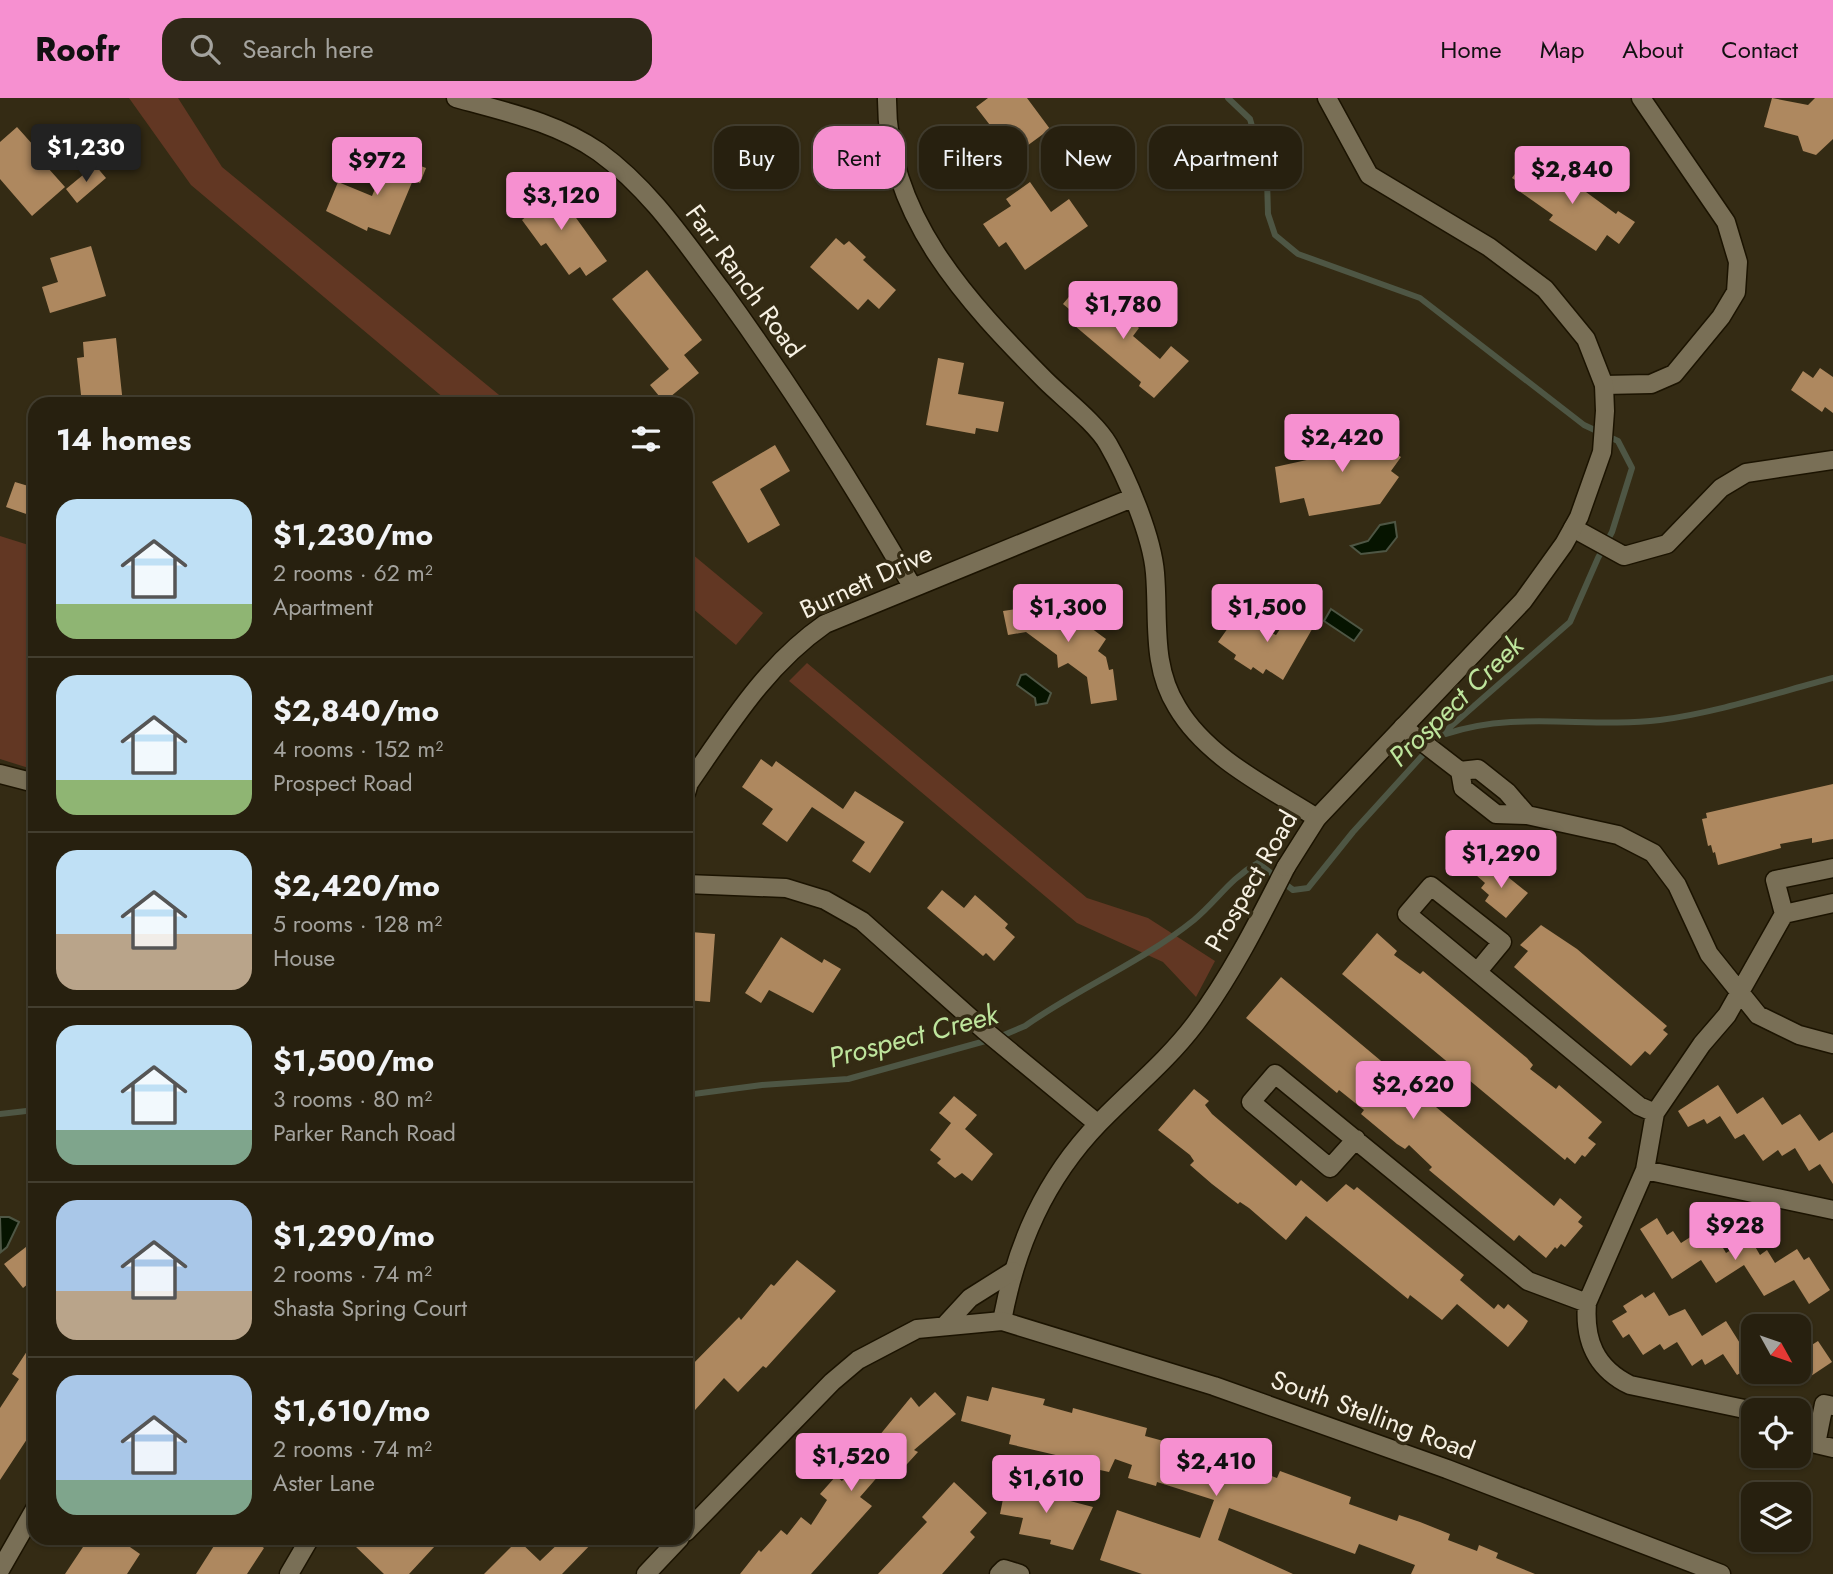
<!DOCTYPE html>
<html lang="en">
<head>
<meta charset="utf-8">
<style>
  :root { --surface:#27200f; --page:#2f2818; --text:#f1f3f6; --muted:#a4a39e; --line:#433e2f; --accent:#f690d0 }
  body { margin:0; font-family:Jost,sans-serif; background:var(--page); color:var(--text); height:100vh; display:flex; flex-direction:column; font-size:26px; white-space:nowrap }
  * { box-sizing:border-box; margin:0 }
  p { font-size:23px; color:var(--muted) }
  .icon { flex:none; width:38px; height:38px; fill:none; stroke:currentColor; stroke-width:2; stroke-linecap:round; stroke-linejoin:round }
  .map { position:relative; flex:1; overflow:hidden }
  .drawer { position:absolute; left:28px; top:299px; width:665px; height:1148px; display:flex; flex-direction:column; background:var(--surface); border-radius:21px; box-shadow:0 2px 5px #0004,0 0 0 2px var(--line) }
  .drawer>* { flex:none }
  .guide { position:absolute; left:714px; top:28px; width:665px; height:63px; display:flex; gap:14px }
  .needle { width:46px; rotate:130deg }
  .fabs { position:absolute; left:1741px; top:1216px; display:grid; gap:14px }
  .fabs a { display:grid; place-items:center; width:70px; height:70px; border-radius:14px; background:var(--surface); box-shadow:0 2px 5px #0004,0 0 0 2px var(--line); font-size:35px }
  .price { position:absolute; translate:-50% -60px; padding:0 16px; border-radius:7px; background:var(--accent); color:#111; font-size:23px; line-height:46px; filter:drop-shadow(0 2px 4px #0008) }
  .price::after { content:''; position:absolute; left:50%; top:42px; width:21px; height:16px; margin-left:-10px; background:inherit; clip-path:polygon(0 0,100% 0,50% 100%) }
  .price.active { background:#222; color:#fff }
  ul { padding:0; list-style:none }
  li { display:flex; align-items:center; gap:21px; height:175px; padding:0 28px }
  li+li { border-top:2px solid var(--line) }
  li span { display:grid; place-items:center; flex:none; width:196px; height:140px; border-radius:21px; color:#555 }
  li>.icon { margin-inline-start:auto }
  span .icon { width:84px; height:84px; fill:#fffc; stroke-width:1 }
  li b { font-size:30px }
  h2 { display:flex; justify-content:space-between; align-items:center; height:84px; padding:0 28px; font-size:30px }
  .tag { padding:0 24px; border-radius:21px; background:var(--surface); box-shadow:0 2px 5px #0004,0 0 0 2px var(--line); font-size:24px; line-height:63px }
  .tag.active { background:var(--accent); color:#111 }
  header { display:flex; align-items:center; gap:42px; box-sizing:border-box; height:98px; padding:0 35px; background:var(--accent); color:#111 }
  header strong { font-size:33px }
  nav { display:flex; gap:38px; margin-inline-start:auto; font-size:24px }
  .search { width:490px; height:63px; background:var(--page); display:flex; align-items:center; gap:18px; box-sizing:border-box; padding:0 24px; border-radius:21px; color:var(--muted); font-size:26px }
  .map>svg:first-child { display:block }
  .green { fill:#623723 }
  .water { fill:#061400; stroke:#4e5644; stroke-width:2 }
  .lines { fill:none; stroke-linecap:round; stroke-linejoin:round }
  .stream { stroke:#4e5644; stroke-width:6 }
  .building { fill:#ae885f }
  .street-casing { stroke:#1b1300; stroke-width:21 }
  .secondary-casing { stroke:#1b1300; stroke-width:21 }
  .street { stroke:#796f56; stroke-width:18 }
  .secondary { stroke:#796f56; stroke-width:18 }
  .labels { text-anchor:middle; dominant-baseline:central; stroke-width:7; stroke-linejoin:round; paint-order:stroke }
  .street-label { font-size:26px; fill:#f7f1e3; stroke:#342b14 }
  .water-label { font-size:28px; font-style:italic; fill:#bee59d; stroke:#342b14 }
</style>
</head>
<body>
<header>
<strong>Roofr</strong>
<div class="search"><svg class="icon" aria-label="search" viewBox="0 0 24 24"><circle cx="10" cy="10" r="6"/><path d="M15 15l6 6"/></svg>Search here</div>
<nav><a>Home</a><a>Map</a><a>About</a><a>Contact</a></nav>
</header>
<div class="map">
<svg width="1833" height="1476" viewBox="0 0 1833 1476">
  <rect width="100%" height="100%" fill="#342b14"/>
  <path class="green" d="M 129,0 L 178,0 L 222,69 L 510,306 L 451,306 L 191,87 Z
    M 0,438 L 35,449 L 35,672 L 0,661 Z
    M 686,451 L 763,515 L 736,547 L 686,505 Z
    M 807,565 L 1087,800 L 1148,820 L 1215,863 L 1196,899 L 1163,864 L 1077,825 L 789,583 Z"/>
  <path class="water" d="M 1395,424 L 1397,439 L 1386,453 L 1361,456 L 1351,448 L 1368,443 L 1380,427 Z
    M 1331,511 L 1362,532 L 1354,543 L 1324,523 Z
    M 1026,576 L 1051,595 L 1047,605 L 1036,607 L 1035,600 L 1017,587 L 1021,577 Z
    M 9,1119 L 19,1124 L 7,1149 L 1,1154 L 0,1119 Z"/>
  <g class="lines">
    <path class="stream" d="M 1446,636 C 1517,612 1588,631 1660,622 C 1719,614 1776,595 1833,580
      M 999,939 L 1025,928 C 1079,890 1142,864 1194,822 C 1218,802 1229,781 1258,765 L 1293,792 L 1308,790 L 1353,734 L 1441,637 L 1570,524 L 1598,460 L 1612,434 L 1632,370 L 1618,343 L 1584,327 L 1420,200 L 1298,156 L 1275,137 L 1268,116 L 1267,81 L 1250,21 L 1228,0
      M 686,997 L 762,987 L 848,981 L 989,942
      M 0,1016 L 35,1012"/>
  </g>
  <path class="building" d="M 988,0 L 1027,0 L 1050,31 L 1001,67 L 981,40 L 993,31 L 976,9 Z
    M 1772,0 L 1808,7 L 1815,0 L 1833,0 L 1833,41 L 1816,57 L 1803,53 L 1798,38 L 1764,29 Z
    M 17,29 L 34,48 L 31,51 L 65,89 L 32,118 L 0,81 L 0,44 Z
    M 389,56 L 426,70 L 420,85 L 413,82 L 390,137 L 368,129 L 367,133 L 326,113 L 338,84 L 372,98 Z
    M 1541,61 L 1616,116 L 1618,113 L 1635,124 L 1619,146 L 1607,137 L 1596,153 L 1549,122 L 1553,117 L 1519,93 L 1523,87 L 1512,80 L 1522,66 L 1531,72 Z
    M 95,67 L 106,80 L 77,105 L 66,91 Z
    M 1030,84 L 1051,114 L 1069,101 L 1088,128 L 1025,172 L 1006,144 L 999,149 L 983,126 L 1011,108 L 1006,101 Z
    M 551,85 L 607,163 L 586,178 L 580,169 L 569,177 L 546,145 L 541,148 L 522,122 L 528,117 L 521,107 Z
    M 836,140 L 844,147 L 849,143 L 866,159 L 863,162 L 896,192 L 879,211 L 868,201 L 858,212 L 810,169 Z
    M 91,148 L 106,198 L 50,215 L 42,189 L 58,184 L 50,160 Z
    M 647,172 L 702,242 L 684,257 L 699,275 L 664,304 L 650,287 L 669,271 L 612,201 Z
    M 1082,183 L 1139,230 L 1133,238 L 1160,261 L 1171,248 L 1189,263 L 1154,300 L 1139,288 L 1141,284 L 1075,228 L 1081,221 L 1063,206 Z
    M 116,240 L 123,306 L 82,306 L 77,260 L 84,259 L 83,244 Z
    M 938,260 L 964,265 L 958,296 L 1004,304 L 998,334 L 976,330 L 975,336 L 926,327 Z
    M 1820,270 L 1833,279 L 1833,315 L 1825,309 L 1822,314 L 1791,292 L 1803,273 L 1813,280 Z
    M 1360,319 L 1388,338 L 1382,347 L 1401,359 L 1391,373 L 1399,379 L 1380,406 L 1309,418 L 1304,400 L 1280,405 L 1275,369 L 1334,356 Z
    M 775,347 L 790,373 L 760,391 L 780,427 L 748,445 L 712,384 Z
    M 15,384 L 35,390 L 35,419 L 6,409 Z
    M 1056,503 L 1066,511 L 1073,510 L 1079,514 L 1080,522 L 1106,541 L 1098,553 L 1106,559 L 1109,572 L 1113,571 L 1117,602 L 1091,606 L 1087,579 L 1068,565 L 1058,570 L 1057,557 L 1026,534 L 1008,537 L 1003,513 L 1037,508 L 1046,515 Z
    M 1293,512 L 1315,526 L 1283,582 L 1266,571 L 1263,576 L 1253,569 L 1251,572 L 1234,561 L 1236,557 L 1218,544 L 1238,516 L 1261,533 L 1263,531 L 1276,537 Z
    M 761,661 L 772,669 L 776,663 L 843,711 L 855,693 L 904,724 L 870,775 L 852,763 L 865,744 L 812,709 L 787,744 L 762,726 L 773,711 L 742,689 Z
    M 1833,686 L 1833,741 L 1812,745 L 1812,740 L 1780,746 L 1781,750 L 1718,767 L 1715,754 L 1713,755 L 1711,747 L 1708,748 L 1702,721 L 1707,720 L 1706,715 Z
    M 1488,763 L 1528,795 L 1506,820 L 1485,803 L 1489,797 L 1481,790 L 1485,785 L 1476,777 Z
    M 942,792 L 964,810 L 975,797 L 1008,826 L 1005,830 L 1015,839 L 994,863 L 986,855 L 983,858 L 927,810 Z
    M 1541,827 L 1577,851 L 1667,928 L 1663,932 L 1668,936 L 1650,957 L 1645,953 L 1631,968 L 1514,869 L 1528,853 L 1520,847 Z
    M 691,834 L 715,836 L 710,904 L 686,902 L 686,864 L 689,864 Z
    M 1377,835 L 1397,853 L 1394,857 L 1420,876 L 1423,873 L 1527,960 L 1533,967 L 1530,971 L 1556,991 L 1559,987 L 1602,1024 L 1588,1040 L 1596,1046 L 1585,1059 L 1582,1057 L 1575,1066 L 1567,1059 L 1565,1062 L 1342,876 Z
    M 781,839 L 822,865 L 824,861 L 841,871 L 813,915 L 769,892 L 761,905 L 745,895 Z
    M 1281,879 L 1554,1108 L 1560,1100 L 1582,1119 L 1578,1124 L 1583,1128 L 1565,1149 L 1561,1146 L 1557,1151 L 1555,1149 L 1546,1160 L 1519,1137 L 1514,1143 L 1429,1072 L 1432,1069 L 1409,1047 L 1405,1051 L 1397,1046 L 1361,1016 L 1364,1012 L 1339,992 L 1337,995 L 1246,920 Z
    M 1718,987 L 1737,1016 L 1763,999 L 1782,1027 L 1800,1016 L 1819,1043 L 1833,1034 L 1833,1086 L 1820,1066 L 1809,1073 L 1795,1050 L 1782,1058 L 1778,1052 L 1763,1063 L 1744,1036 L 1735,1041 L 1720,1018 L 1707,1026 L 1704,1021 L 1688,1029 L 1678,1013 Z
    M 1194,991 L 1209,1003 L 1205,1007 L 1212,1016 L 1296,1088 L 1301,1082 L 1327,1104 L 1346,1086 L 1354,1092 L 1357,1089 L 1464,1177 L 1460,1182 L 1494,1211 L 1498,1206 L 1504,1211 L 1508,1206 L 1528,1223 L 1523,1231 L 1508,1249 L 1457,1206 L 1442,1222 L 1410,1197 L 1408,1201 L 1306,1118 L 1286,1142 L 1249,1110 L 1240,1104 L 1238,1106 L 1212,1086 L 1190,1067 L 1194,1063 L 1190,1057 L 1158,1032 Z
    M 954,998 L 977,1017 L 965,1031 L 993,1056 L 972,1083 L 962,1075 L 955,1080 L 937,1065 L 941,1061 L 930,1052 L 951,1025 L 939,1015 Z
    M 1657,1120 L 1667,1137 L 1673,1133 L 1681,1145 L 1703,1131 L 1711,1141 L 1716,1138 L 1726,1155 L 1750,1140 L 1760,1157 L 1767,1152 L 1775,1165 L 1797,1151 L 1804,1162 L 1809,1159 L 1830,1192 L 1809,1206 L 1794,1182 L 1764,1198 L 1744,1167 L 1716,1185 L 1701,1162 L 1672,1181 L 1640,1131 Z
    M 35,1142 L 35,1180 L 23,1190 L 4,1166 Z
    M 797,1162 L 836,1193 L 766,1270 L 763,1268 L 738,1294 L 724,1280 L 686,1322 L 686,1273 L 739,1219 L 741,1222 L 771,1186 L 774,1188 Z
    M 1654,1194 L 1669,1218 L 1685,1211 L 1702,1238 L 1726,1223 L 1743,1250 L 1754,1243 L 1754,1266 L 1737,1277 L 1723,1256 L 1705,1267 L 1702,1261 L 1692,1268 L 1677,1244 L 1664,1252 L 1660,1246 L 1643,1257 L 1629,1236 L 1623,1240 L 1612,1223 L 1627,1214 L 1623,1208 L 1642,1196 L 1645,1200 Z
    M 35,1241 L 35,1329 L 0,1382 L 0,1310 L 19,1281 L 12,1276 Z
    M 1818,1243 L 1832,1264 L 1799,1286 L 1799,1255 Z
    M 992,1289 L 1045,1301 L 1043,1307 L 1072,1315 L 1073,1310 L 1147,1330 L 1145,1338 L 1197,1352 L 1198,1348 L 1230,1356 L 1252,1364 L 1249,1370 L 1277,1380 L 1280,1373 L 1351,1399 L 1349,1406 L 1397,1423 L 1399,1417 L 1420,1424 L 1450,1436 L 1448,1442 L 1477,1453 L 1479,1447 L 1498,1455 L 1496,1460 L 1535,1476 L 1411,1476 L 1415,1467 L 1359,1446 L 1355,1456 L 1229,1410 L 1218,1442 L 1293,1476 L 1142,1476 L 1100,1462 L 1117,1412 L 1200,1440 L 1214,1402 L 1157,1384 L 1156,1388 L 1128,1380 L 1132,1367 L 1115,1361 L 1109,1374 L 1091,1370 L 1060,1358 L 1009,1346 L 1011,1337 L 961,1323 L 967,1298 L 988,1303 Z
    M 935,1294 L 956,1316 L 914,1352 L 918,1354 L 898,1376 L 887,1368 L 860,1399 L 872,1408 L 811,1476 L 740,1476 L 759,1452 L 761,1454 L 781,1432 L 787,1437 L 801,1419 L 811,1427 L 827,1402 L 820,1396 L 836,1378 L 842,1383 L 911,1299 L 919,1309 Z
    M 954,1384 L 987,1415 L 970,1434 L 975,1439 L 942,1476 L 878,1476 L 927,1424 L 922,1419 Z
    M 1006,1386 L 1052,1394 L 1051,1398 L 1093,1409 L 1073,1452 L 1050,1446 L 1051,1442 L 1019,1436 L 1023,1420 L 1000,1416 Z
    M 89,1440 L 117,1440 L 140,1456 L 127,1476 L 65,1476 Z
    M 219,1440 L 250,1440 L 264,1450 L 247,1476 L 196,1476 Z
    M 363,1440 L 427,1440 L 435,1448 L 409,1476 L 384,1476 L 355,1448 Z
    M 564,1440 L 597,1440 L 562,1476 L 484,1476 L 518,1442 L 540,1463 Z"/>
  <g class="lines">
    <g class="street-casing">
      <path id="street" d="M 456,0 C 506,14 556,24 599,54 C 650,91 685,144 722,193 C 791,288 853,386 912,488
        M 887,0 C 886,118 967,203 1045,282 C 1063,300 1096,325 1108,346 C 1127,379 1152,438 1155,475 C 1159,522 1151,567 1177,609 C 1207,660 1268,689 1317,720
        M 1604,287 L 1651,286 L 1674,276 L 1721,219 L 1736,194 L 1738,164 L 1726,124 L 1641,0
        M 1573,430 L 1624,458 L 1667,446 L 1721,390 L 1746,375 L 1833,362
        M 1403,629 L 1460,673 L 1478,671 L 1507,694 L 1527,717
        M 1460,673 L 1463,690 L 1496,716 L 1527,717 L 1618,737 L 1653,755 L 1677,787 L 1709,856 L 1758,917 L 1799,937 L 1833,946
        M 0,676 L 35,685
        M 686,695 L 689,685 C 730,626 766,567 825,526 L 1132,400
        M 686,786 L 786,790 L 825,802 L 862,823 L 984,932 L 1098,1026
        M 1784,816 L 1775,782 L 1833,770
        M 1478,873 L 1502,844 L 1431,788 L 1407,816 L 1639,1008 L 1655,1015
        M 1356,1041 L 1330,1070 L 1251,1004 L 1275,976 L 1528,1183 L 1587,1205
        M 1645,1072 L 1833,1112
        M 1002,1223 C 1016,1147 1045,1081 1099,1025 C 1131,992 1167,963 1195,926 C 1231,878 1259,822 1286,769
        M 1833,1308 L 1824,1306 L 1816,1346 L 1833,1350
        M 1754,1313 L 1630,1287 C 1595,1270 1584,1242 1587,1205 L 1645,1072 L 1655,1015 L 1702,946 L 1727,917 L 1784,816 L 1833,805
        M 1799,1323 L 1819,1327
        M 0,1472 L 35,1411
        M 289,1476 L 310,1440
        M 999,1476 L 1004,1471 L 1020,1476"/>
    </g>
    <g class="secondary-casing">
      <path id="secondary" d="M 1286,769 L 1317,720 L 1523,503 L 1564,446 L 1579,419 L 1602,354 L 1605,313 L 1604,287 L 1586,241 L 1545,191 L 1489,149 L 1369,77 L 1327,0
        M 946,1226 L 970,1200 L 1013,1173
        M 686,1434 L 832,1284 L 858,1262 L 917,1231 L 1002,1223 L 1214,1288 L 1447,1371 L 1721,1476
        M 646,1476 L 680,1440"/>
    </g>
    <use href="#street" class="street"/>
    <use href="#secondary" class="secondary"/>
  </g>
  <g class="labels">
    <g class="street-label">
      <text transform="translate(745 183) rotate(54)">Farr Ranch Road</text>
      <text transform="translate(866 483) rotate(-25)">Burnett Drive</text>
      <text transform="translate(1251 783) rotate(-60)">Prospect Road</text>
      <text transform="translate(1373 1317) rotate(20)">South Stelling Road</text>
    </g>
    <g class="water-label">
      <text transform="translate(1456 603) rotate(-44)">Prospect Creek</text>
      <text transform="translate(913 938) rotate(-15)">Prospect Creek</text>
    </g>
  </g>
</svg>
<div class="fabs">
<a><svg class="needle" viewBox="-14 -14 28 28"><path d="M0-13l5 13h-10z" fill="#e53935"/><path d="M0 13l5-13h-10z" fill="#a4a39e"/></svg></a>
<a><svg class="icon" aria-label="locate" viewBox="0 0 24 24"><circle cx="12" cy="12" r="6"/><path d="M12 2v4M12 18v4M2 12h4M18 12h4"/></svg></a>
<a><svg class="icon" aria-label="layers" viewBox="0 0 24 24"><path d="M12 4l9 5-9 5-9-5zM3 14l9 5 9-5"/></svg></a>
</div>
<b class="price active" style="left:86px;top:86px">$1,230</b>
<b class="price" style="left:377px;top:99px">$972</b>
<b class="price" style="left:1572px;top:108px">$2,840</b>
<b class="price" style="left:561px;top:134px">$3,120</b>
<b class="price" style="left:1123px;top:243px">$1,780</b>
<b class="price" style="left:1342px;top:376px">$2,420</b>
<b class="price" style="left:1068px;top:546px">$1,300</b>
<b class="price" style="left:1267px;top:546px">$1,500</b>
<b class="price" style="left:1501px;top:792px">$1,290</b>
<b class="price" style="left:1413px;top:1023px">$2,620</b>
<b class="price" style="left:1735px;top:1164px">$928</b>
<b class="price" style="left:851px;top:1395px">$1,520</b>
<b class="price" style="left:1216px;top:1400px">$2,410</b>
<b class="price" style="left:1046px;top:1417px">$1,610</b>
<div class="guide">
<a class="tag">Buy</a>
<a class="tag active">Rent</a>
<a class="tag">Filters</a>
<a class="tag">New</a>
<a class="tag">Apartment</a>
</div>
<section class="drawer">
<h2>14 homes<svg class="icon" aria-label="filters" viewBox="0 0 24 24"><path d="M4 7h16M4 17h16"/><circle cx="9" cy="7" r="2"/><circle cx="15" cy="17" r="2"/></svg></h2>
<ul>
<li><span style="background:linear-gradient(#bfe0f5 75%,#8fb573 0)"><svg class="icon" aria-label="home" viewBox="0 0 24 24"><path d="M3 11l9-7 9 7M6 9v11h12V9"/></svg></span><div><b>$1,230/mo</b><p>2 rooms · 62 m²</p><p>Apartment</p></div></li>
<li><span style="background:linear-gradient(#bfe0f5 75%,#8fb573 0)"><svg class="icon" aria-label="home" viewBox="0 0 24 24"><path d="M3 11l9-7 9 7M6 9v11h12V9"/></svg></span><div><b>$2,840/mo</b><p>4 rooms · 152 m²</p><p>Prospect Road</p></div></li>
<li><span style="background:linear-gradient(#bfe0f5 60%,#b9a48a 0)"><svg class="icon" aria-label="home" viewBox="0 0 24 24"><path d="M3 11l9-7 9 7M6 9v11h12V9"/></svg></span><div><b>$2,420/mo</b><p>5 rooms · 128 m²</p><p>House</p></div></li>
<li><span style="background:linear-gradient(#bfe0f5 75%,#7fa58c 0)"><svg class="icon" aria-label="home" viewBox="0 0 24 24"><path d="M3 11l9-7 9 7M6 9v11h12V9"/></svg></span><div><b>$1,500/mo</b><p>3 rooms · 80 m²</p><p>Parker Ranch Road</p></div></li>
<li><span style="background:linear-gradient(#a9c7e8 65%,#b9a48a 0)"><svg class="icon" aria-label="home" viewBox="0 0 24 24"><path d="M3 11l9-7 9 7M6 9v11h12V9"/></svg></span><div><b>$1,290/mo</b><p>2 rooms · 74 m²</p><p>Shasta Spring Court</p></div></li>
<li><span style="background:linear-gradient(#a9c7e8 75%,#7fa58c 0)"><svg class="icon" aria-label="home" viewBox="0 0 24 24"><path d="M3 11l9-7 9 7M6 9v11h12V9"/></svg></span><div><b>$1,610/mo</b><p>2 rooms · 74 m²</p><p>Aster Lane</p></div></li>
</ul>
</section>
</div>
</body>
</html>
